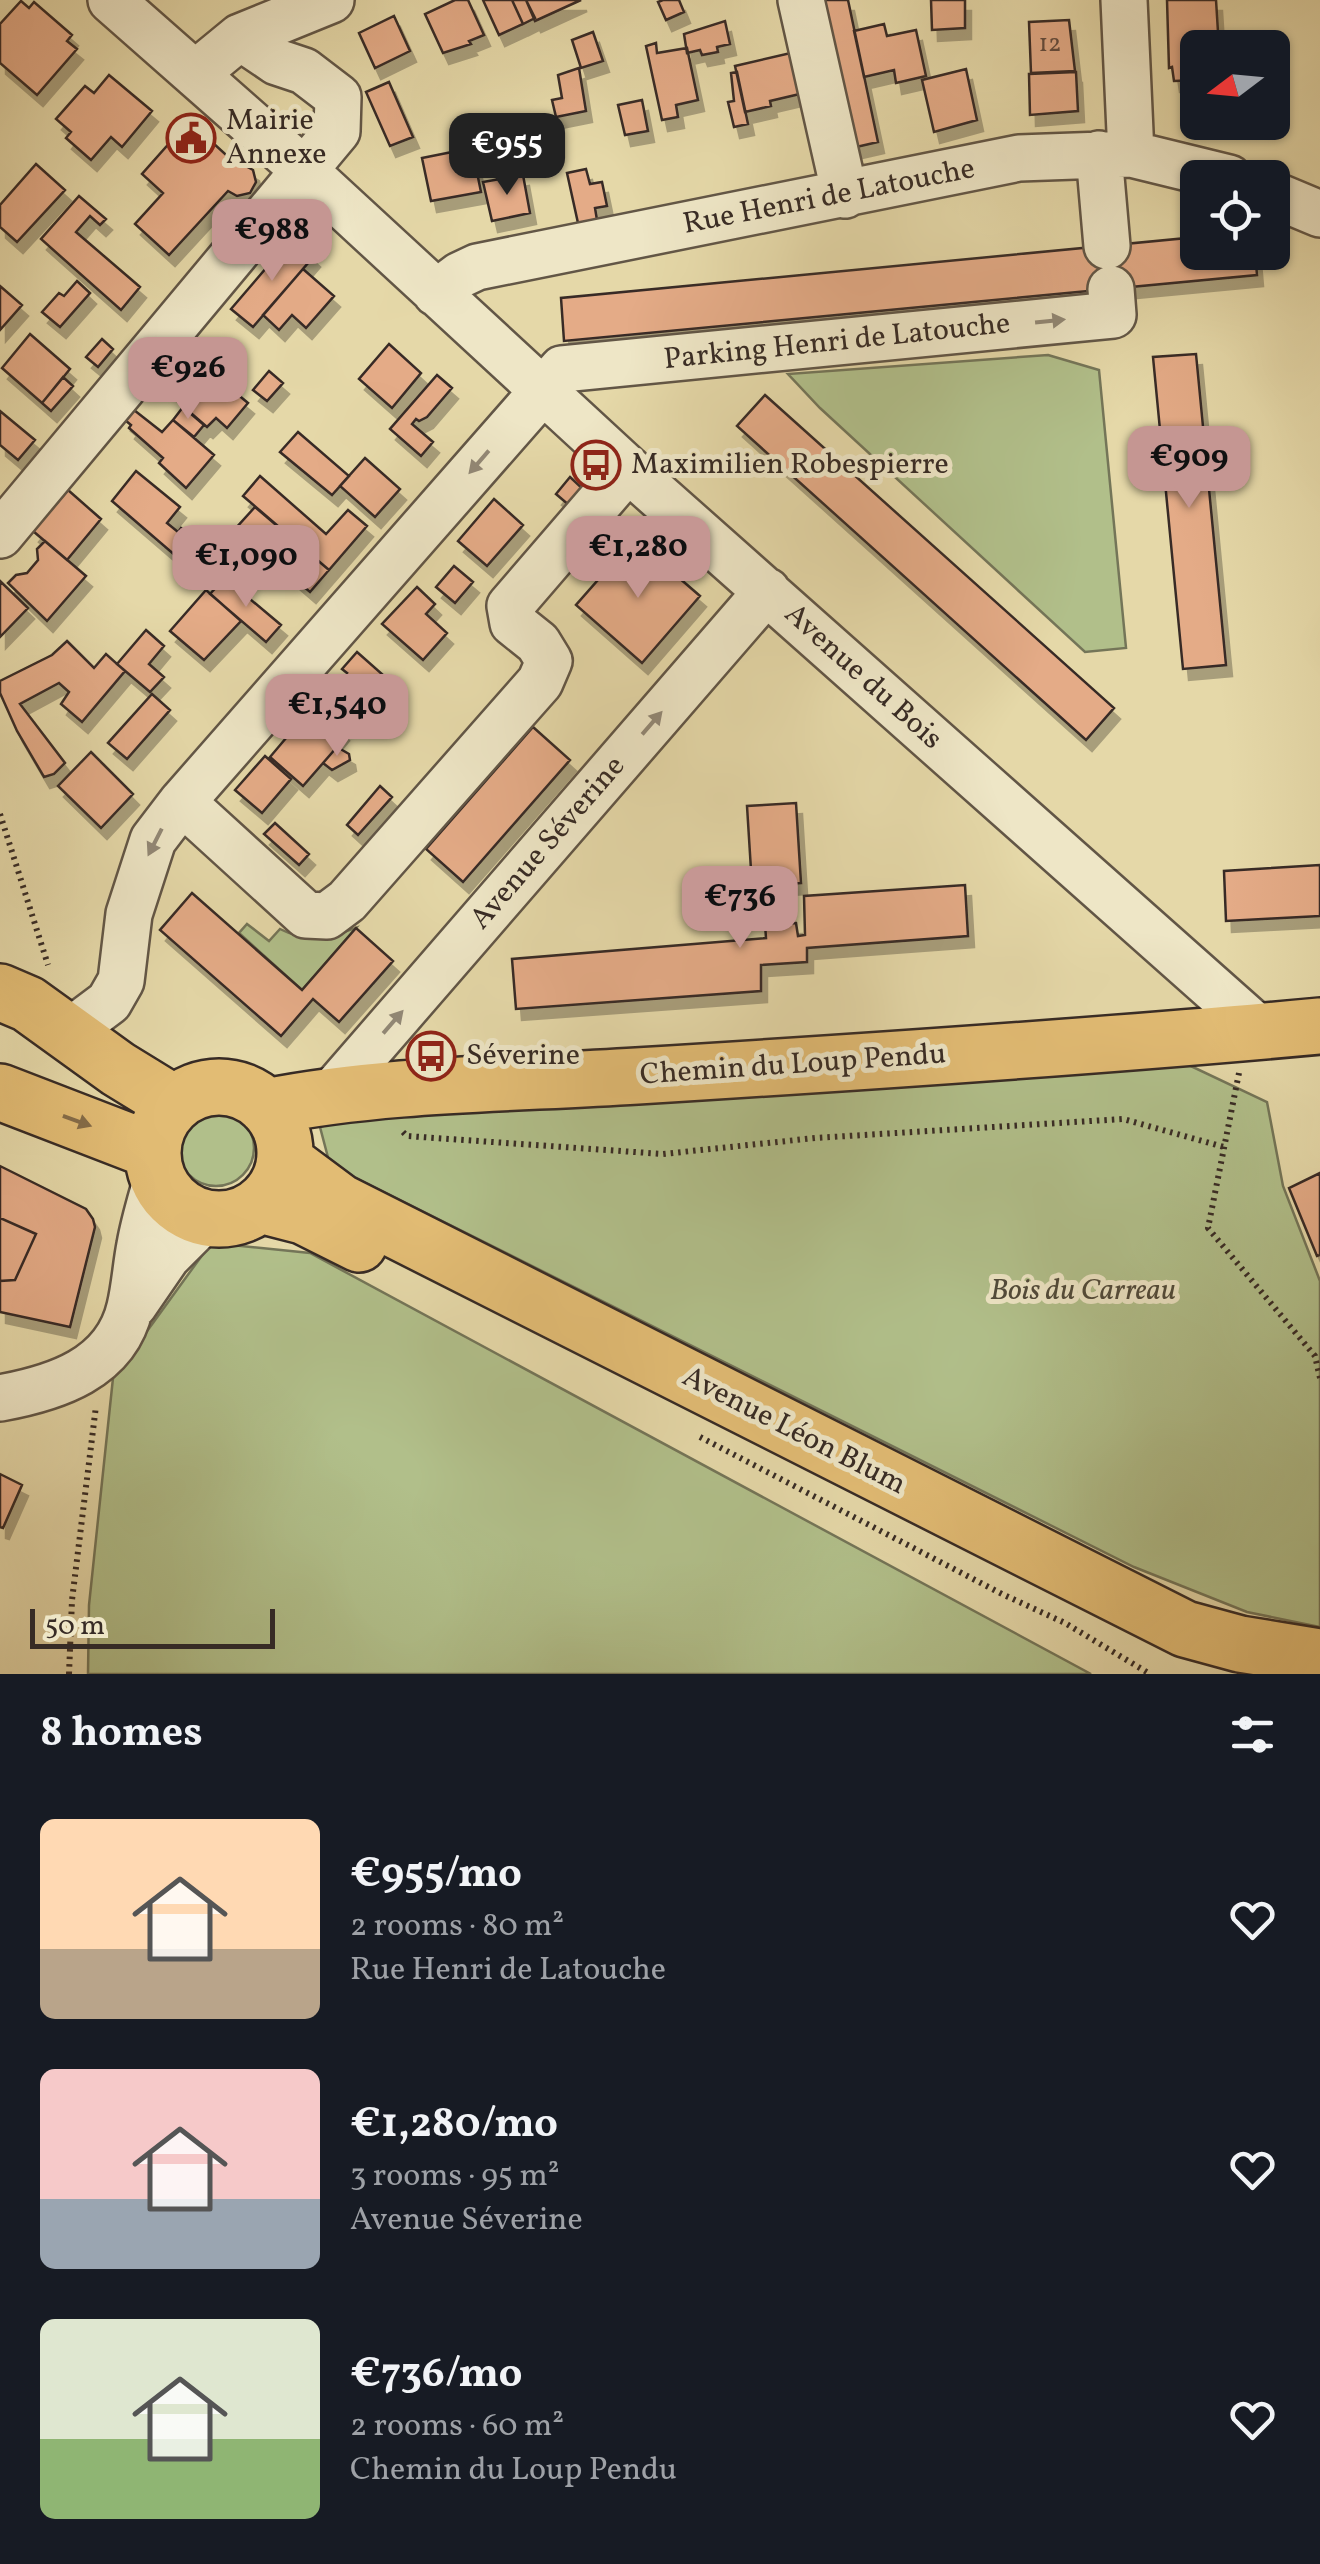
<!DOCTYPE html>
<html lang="en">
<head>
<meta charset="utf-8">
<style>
  :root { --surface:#171b24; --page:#20242c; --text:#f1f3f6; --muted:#9ea1a6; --accent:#c59692 }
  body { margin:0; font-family:Vollkorn,serif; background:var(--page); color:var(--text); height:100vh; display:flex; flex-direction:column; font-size:38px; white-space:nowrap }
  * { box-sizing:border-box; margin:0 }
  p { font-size:32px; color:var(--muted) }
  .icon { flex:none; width:55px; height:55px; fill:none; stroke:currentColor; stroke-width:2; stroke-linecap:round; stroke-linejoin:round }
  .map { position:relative; height:1674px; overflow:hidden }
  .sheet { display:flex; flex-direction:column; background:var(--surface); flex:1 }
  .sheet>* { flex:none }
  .needle { width:65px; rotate:254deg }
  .buttons { position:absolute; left:1180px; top:30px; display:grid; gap:20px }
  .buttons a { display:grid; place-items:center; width:110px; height:110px; border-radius:15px; background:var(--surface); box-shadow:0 2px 8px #0004; font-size:50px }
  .scale { position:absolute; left:30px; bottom:25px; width:245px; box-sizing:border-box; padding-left:10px; border:5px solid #372b25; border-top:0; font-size:28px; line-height:35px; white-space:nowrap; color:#372b25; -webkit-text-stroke:8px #eee6c6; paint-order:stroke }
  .price { position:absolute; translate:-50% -85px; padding:0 22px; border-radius:20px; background:var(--accent); color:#111; font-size:32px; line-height:65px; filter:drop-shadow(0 2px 5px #0008) }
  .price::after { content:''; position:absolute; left:50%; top:60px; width:30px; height:22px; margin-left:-15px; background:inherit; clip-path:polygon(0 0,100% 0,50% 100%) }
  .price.selected { background:#222; color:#fff }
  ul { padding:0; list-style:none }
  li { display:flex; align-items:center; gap:30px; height:250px; padding:0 40px }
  li span { display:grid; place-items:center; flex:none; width:280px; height:200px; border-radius:15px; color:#555 }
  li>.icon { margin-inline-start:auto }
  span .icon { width:120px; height:120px; fill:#fffc; stroke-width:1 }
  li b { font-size:42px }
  h2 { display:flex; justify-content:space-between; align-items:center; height:120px; padding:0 40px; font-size:42px }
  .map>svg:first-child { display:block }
  .green { fill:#b1bf8a; stroke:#747558; stroke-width:2.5 }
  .building { fill:#e4ab87; stroke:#372b25; stroke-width:2.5; filter:url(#shadow) }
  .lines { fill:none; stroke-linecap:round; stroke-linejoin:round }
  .minor-casing { stroke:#625646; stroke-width:50 }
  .major-casing { stroke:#372b25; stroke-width:60 }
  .path { stroke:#372b25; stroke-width:6; stroke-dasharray:2.5 5; stroke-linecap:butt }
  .minor { stroke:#eee6c6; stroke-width:45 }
  .major { stroke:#e2bc74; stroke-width:55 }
  .oneway { fill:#928876 }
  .oneway2 { fill:#846c49 }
  .labels { text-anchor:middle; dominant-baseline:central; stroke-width:10; stroke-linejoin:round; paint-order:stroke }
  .number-label { font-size:25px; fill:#624b3e }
  .poi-label { font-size:30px; fill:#372b25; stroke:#eee6c6; text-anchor:start }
  .street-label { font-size:30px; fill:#372b25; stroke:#eee6c6 }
  .park-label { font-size:30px; font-style:italic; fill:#4f4939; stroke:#eee6c6 }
</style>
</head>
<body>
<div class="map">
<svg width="1320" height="1674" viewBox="0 0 1320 1674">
  <defs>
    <filter id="shadow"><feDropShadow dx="6" dy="11" stdDeviation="0" flood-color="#0004"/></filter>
  </defs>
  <rect width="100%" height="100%" fill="#e5d8a8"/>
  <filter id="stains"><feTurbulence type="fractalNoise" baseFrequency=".002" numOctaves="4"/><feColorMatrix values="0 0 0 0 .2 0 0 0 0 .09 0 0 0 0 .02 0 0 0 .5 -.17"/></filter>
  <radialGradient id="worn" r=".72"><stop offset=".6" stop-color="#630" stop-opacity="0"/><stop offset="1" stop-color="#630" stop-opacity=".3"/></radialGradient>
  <path class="green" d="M 1048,355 L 1099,370 L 1126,648 L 1085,652 L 820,408 L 788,374 Z
    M 247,924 L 269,941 L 280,929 C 307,943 329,937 356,928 L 302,990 L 239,933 Z
    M 1176,1059 L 1267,1102 L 1283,1186 L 1320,1281 L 1320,1627 L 1247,1612 L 1134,1567 L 330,1165 L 320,1127 L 355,1115 Z
    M178 1148a38 38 0 1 1 76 0a38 38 0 1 1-76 0Z
    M 211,1243 L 310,1253 L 1091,1674 L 88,1674 L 89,1605 L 113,1378 Z"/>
  <path class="building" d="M 455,0 L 468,0 L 484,35 L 469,41 L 471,44 L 443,53 L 425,14 Z
    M 483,0 L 512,0 L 523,24 L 499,35 Z
    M 512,0 L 526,0 L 535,18 L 523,24 Z
    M 526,0 L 581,0 L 535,21 Z
    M 663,0 L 679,0 L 684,12 L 666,20 L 658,2 Z
    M 820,0 L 848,0 L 878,142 L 852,148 Z
    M 931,0 L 965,0 L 965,28 L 932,30 Z
    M 1167,0 L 1216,0 L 1219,48 L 1198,48 L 1198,80 L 1174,81 L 1172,67 L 1169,68 Z
    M 21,1 L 29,8 L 34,2 L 72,35 L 67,41 L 77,49 L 37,95 L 0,63 L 0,24 Z
    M 394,16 L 410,51 L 375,68 L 359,33 Z
    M 1069,20 L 1075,71 L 1031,73 L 1029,22 Z
    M 725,21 L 730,44 L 717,47 L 718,52 L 702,55 L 700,50 L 687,53 L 684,34 Z
    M 884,24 L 887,36 L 916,30 L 926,76 L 896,83 L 894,70 L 864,77 L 854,31 Z
    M 593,32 L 603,61 L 581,68 L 572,40 Z
    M 656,43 L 657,53 L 687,48 L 698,100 L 676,105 L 678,117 L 662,120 L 646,46 Z
    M 795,52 L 804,93 L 770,101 L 771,106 L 745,112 L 735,66 Z
    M 579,68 L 586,111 L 556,117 L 552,100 L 562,98 L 558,75 Z
    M 966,69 L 977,120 L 934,132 L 922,80 Z
    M 737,72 L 748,124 L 734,127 L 728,102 L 734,101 L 731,73 Z
    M 1076,72 L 1078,111 L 1030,115 L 1029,74 Z
    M 109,75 L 152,111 L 122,147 L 111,137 L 91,160 L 66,138 L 71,132 L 56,119 L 85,86 L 94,93 Z
    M 389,82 L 413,137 L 390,146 L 366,92 Z
    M 642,100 L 648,131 L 625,135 L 618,105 Z
    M 189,121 L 237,165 L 242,164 L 253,170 L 256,182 L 250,193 L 237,196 L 228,191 L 169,255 L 135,224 L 163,193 L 142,174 Z
    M 472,148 L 481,192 L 431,201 L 422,158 Z
    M 36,164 L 65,190 L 17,242 L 0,227 L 0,205 Z
    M 586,169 L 590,184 L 602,182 L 607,206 L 595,208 L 597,220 L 578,223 L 567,173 Z
    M 523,175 L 530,213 L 492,221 L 483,182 Z
    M 79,196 L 106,219 L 100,225 L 90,216 L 76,232 L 140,287 L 121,310 L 41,239 Z
    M 1198,237 L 1198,252 L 1255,252 L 1257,275 L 564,341 L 561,298 Z
    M 297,241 L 314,256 L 253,327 L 231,309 L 279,253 L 284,257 Z
    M 303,269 L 334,296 L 306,328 L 292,315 L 279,330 L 263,315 Z
    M 77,281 L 90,293 L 60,327 L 42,312 L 59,293 L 64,296 Z
    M 0,286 L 22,305 L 0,330 Z
    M 30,334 L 70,369 L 42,403 L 2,368 Z
    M 102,339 L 113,349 L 98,367 L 86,357 Z
    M 389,344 L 421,373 L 392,408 L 359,379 Z
    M 1196,354 L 1226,665 L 1183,669 L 1153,357 Z
    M 201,364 L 248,403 L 227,428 L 216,418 L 207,427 L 177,401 L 185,392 L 182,385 Z
    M 269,371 L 283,383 L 267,401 L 253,390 Z
    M 437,375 L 452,388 L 427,417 L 419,421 L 416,419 L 412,424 L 433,442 L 421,456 L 390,429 Z
    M 63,377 L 73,386 L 51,411 L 42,403 Z
    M 765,395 L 1114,708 L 1086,740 L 737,426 Z
    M 183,407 L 204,425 L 194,437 L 173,420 Z
    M 134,410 L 162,432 L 173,420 L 214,455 L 186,488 L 159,463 L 163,458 L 129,428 L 131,425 L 125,420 Z
    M 0,411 L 35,440 L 18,460 L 0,445 Z
    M 298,432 L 349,476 L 332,495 L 280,452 Z
    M 365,458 L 400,489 L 375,517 L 340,486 Z
    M 136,471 L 180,507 L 167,523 L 178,532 L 181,528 L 201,544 L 184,563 L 112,501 Z
    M 260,476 L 326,534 L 348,510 L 367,526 L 329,570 L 243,496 Z
    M 570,477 L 584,490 L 570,506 L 556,494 Z
    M 68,490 L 101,519 L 67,560 L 33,531 Z
    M 494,499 L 523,525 L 487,566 L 458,541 Z
    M 255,507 L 329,570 L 310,592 L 236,528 Z
    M 634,539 L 700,596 L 642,663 L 576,605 Z
    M 45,541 L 86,576 L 47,621 L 8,583 L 16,575 L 27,573 L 38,560 L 37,549 Z
    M 454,566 L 473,582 L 455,603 L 436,587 Z
    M 225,578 L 281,625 L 266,642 L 210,594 Z
    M 0,581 L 28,608 L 0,637 Z
    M 417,587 L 435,604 L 426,614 L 447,633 L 423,660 L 382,624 Z
    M 206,590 L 241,621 L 204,660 L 170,631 Z
    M 146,630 L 164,646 L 149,664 L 164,677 L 150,692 L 117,664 Z
    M 67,641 L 94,668 L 106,654 L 125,671 L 82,722 L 61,704 L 69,692 L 59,683 L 20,704 L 65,763 L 54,774 L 44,777 L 17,731 L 0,693 L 0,681 L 52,655 Z
    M 357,652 L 391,682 L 355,724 L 325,698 L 347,673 L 342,669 Z
    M 383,692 L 394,701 L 373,724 L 362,715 Z
    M 152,694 L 170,710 L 127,759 L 108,743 Z
    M 319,709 L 343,730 L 332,743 L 337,747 L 303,786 L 270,757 L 303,718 L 308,722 Z
    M 533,727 L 570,760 L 463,882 L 426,849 Z
    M 337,747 L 349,754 L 350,760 L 332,770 L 323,763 Z
    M 91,752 L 133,794 L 101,828 L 58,786 Z
    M 265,756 L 291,779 L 262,813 L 235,790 Z
    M 380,786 L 392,797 L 358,835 L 347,825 Z
    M 796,803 L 801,883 L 752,886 L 747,806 Z
    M 275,823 L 309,854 L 299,865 L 264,834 Z
    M 1320,865 L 1320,916 L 1226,921 L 1224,871 Z
    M 965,885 L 968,936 L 807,948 L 807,962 L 761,965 L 761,991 L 516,1009 L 512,959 L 766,938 L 765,924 L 796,923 L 798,936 L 805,935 L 804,896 Z
    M 192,893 L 302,990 L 356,928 L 393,961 L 339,1022 L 313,999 L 281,1036 L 160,930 Z
    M 0,1166 L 86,1209 L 93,1219 L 95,1227 L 70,1327 L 0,1312 L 0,1281 L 15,1280 L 36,1234 L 0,1218 Z
    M 0,1166 L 86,1209 L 93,1219 L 95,1227 L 70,1327 L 0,1312 Z
    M 1320,1173 L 1320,1255 L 1317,1256 L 1289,1188 Z
    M 0,1474 L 22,1485 L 3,1528 L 0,1527 Z"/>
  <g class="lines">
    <g class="minor-casing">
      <path id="minor" d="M 111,0 L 305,171 L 628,469 L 1261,1031
        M 801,0 L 845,195
        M 1124,0 L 1131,154
        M 240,37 L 331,0
        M 1099,154 L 1107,246
        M 1272,194 L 1320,214
        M 436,293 L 460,275 L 477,267 L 1019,158 L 1131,154 L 1229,178
        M 0,535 L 337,131 L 338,97 L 304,71 L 277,62 L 240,37 L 195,74
        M 182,802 L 306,915 L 327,916 L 347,901 L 540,682 L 549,661 L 538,643 L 513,623 L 510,606 L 628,469
        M 69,1032 L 109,1002 L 121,981 L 129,914 L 153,840 L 182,802 L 562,369 L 1113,315 L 1111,289
        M 330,1095 L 767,591
        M 134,1305 L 167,1257 L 206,1218
        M 0,1398 C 55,1388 116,1369 130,1307 C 135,1286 136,1265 140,1245 C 144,1222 151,1200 157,1178"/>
    </g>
    <g class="major-casing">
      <path id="major" d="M 0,992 L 28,1004 L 118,1069 L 175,1104
        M153 1153a66 66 0 1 1 132 0a66 66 0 1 1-132 0Z
        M 0,1092 L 153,1151
        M 266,1107 C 388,1083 513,1084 637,1076 C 865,1062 1093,1047 1320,1026
        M 285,1161 L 340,1202 L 1185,1629 L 1240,1644 L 1320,1657
        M 260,1205 L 303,1216 L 359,1244"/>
    </g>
    <path class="path" d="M 0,814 L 48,965
      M 1239,1073 L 1208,1228 L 1315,1356 L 1320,1378
      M 403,1132 L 407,1136 L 663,1154 L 815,1138 L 1123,1119 L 1224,1147
      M 700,1437 L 1002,1594 L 1065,1623 L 1150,1674
      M 69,1674 L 72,1600 L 96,1406"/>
    <use href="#minor" class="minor"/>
    <use href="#major" class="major"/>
  </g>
  <defs><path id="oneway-solid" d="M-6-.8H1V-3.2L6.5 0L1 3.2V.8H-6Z" transform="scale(2.5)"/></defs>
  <g class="oneway">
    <use href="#oneway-solid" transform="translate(1050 321) rotate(-6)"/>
    <use href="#oneway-solid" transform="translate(479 462) rotate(131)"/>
    <use href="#oneway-solid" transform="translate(652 723) rotate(-49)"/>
    <use href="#oneway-solid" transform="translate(155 842) rotate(117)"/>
    <use href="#oneway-solid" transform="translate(393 1022) rotate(-49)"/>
  </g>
  <use class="oneway2" href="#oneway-solid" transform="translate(77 1121) rotate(20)"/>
  <defs>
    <g id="civic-ring" transform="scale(2.5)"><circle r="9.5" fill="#eee6c6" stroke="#8f2418" stroke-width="1.5"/><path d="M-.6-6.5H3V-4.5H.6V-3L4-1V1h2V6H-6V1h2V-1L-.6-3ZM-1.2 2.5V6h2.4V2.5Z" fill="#8f2418"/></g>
    <g id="bus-ring" transform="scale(2.5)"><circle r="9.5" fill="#eee6c6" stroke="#8f2418" stroke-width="1.5"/><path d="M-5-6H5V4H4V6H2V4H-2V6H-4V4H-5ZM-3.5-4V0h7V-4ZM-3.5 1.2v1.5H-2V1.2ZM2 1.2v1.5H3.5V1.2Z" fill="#8f2418"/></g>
  </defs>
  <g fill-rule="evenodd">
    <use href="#civic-ring" x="191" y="138"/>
    <use href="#bus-ring" x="596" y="465"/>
    <use href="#bus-ring" x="431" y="1056"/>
  </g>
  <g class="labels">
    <g class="number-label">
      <text x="1050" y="44">12</text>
    </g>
    <g class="poi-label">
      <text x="226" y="121">Mairie<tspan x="226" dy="34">Annexe</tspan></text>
      <text x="631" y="465">Maximilien Robespierre</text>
      <text x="466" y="1056">Séverine</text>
    </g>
    <g class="street-label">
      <text transform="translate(829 197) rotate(-11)">Rue Henri de Latouche</text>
      <text transform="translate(837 342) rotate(-6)">Parking Henri de Latouche</text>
      <text transform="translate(863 677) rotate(42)">Avenue du Bois</text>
      <text transform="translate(548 843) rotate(-49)">Avenue Séverine</text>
      <text transform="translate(793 1065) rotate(-4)">Chemin du Loup Pendu</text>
      <text transform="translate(794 1431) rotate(27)">Avenue Léon Blum</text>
    </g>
    <g class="park-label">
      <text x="1083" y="1291">Bois du Carreau</text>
    </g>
  </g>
  <rect width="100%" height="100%" filter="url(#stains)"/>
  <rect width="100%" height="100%" fill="url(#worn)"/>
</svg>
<div class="buttons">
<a><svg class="needle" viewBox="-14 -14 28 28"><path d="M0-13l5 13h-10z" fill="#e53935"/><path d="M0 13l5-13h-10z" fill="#9ea1a6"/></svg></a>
<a><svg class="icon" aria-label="locate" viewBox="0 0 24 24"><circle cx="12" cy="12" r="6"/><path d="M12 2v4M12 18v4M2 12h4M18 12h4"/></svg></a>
</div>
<div class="scale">50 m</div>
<b class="price selected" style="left:507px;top:198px">€955</b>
<b class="price" style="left:272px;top:284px">€988</b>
<b class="price" style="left:188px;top:422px">€926</b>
<b class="price" style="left:1189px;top:511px">€909</b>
<b class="price" style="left:638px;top:601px">€1,280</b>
<b class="price" style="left:246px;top:610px">€1,090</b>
<b class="price" style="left:337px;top:759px">€1,540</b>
<b class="price" style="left:740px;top:951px">€736</b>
</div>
<section class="sheet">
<h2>8 homes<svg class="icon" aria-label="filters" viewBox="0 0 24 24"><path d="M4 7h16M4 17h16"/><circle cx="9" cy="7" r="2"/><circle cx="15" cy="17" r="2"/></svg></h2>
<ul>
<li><span style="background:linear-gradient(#ffd9b3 65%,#b9a48a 0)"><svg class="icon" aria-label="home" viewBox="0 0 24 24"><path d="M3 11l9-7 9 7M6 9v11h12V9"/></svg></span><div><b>€955/mo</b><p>2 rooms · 80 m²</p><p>Rue Henri de Latouche</p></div><svg class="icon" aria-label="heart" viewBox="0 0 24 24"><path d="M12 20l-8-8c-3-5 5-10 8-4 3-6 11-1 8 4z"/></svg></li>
<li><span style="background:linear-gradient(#f6c9c9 65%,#9aa5b1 0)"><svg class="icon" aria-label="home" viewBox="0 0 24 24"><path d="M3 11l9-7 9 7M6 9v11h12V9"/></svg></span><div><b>€1,280/mo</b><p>3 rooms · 95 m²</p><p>Avenue Séverine</p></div><svg class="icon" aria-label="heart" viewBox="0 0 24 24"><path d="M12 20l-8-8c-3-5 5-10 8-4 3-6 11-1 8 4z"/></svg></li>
<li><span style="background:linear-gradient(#dfe7d0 60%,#8fb573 0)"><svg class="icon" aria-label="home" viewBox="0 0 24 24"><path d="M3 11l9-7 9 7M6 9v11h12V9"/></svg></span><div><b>€736/mo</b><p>2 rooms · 60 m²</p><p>Chemin du Loup Pendu</p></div><svg class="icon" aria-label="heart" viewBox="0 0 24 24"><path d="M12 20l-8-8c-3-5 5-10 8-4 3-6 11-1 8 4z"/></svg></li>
</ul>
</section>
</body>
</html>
